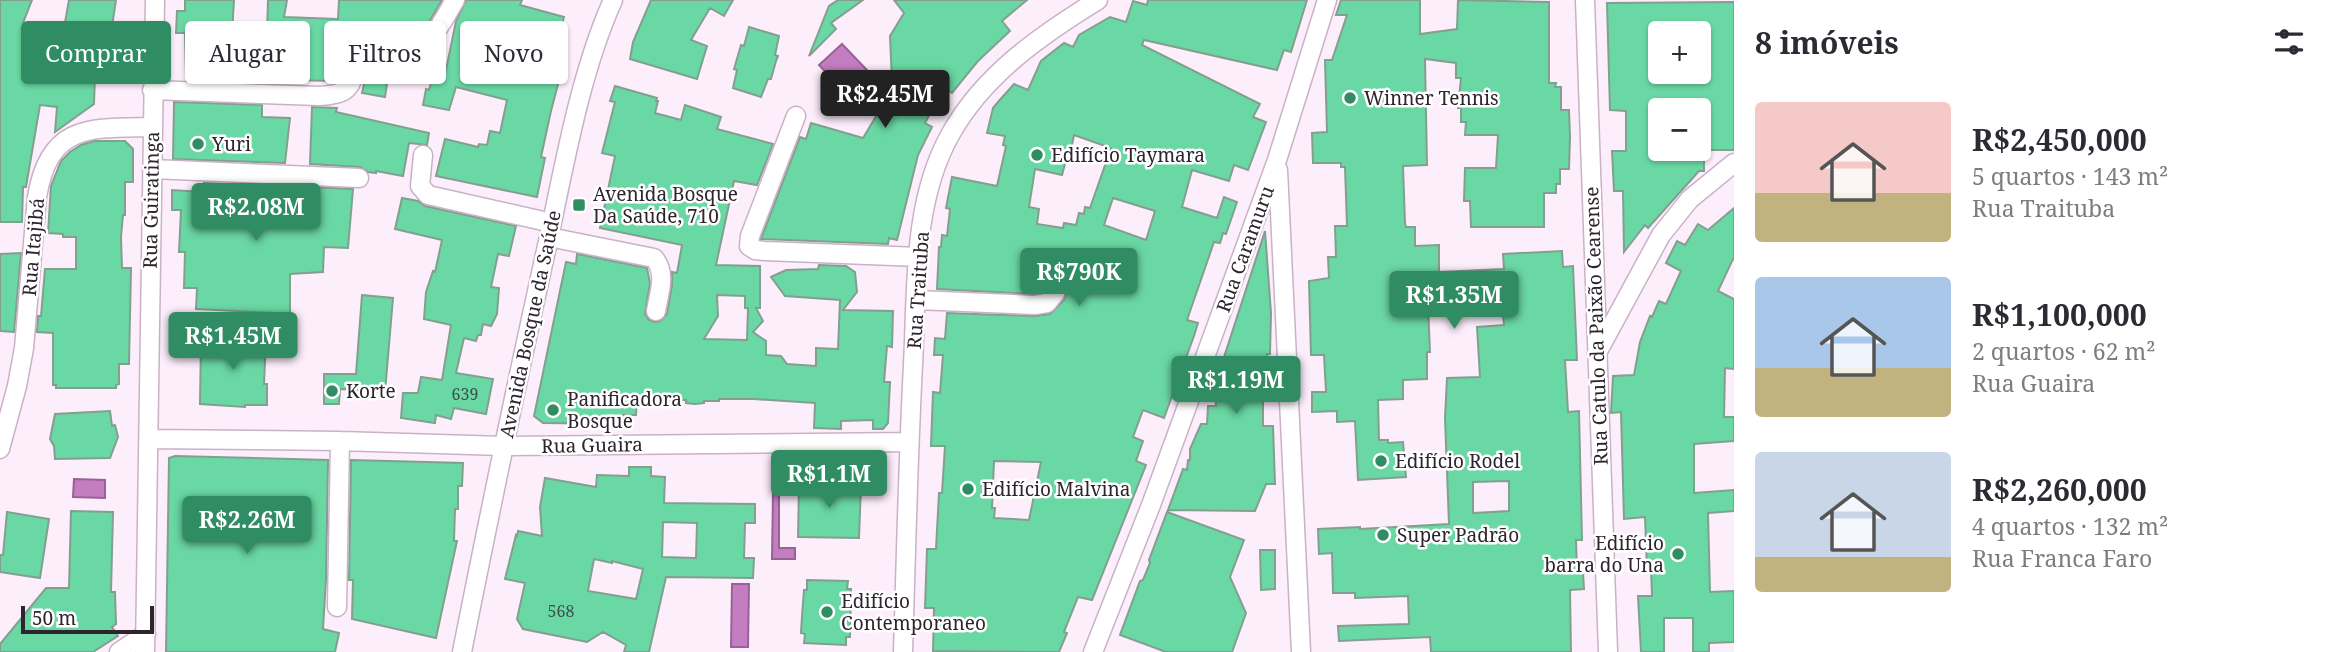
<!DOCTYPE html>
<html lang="pt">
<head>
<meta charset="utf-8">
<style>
  :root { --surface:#fff; --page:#f2f2f3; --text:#2b2b33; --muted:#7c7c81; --accent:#2f8c63 }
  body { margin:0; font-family:"Noto Serif",serif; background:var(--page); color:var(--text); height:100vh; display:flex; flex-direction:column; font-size:26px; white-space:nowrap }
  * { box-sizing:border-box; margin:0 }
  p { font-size:23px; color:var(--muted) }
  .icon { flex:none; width:38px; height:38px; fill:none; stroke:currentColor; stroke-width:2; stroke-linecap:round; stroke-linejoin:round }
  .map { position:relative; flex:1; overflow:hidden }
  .details { display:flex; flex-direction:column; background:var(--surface); width:595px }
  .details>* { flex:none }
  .guide { position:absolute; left:21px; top:21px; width:665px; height:63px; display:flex; gap:14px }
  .controls { position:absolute; left:1648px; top:21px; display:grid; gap:14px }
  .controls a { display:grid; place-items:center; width:63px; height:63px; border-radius:7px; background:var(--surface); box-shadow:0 2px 5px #0004; font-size:35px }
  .scale { position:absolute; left:21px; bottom:18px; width:133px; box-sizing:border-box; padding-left:7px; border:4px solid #2d242d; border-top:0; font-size:19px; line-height:24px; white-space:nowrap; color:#2d242d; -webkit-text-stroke:5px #fff; paint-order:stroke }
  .price { position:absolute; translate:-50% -60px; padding:0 16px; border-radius:7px; background:var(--accent); color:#fff; font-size:23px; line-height:46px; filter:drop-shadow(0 2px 4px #0008) }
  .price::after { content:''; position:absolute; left:50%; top:42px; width:21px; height:16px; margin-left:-10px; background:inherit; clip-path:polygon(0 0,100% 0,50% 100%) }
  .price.selected { background:#222; color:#fff }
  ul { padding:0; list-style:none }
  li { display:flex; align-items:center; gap:21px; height:175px; padding:0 21px }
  li span { display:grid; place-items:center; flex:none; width:196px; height:140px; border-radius:7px; color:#555 }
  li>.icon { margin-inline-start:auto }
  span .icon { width:84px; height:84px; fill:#fffc; stroke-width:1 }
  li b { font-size:30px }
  h2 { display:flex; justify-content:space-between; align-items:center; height:84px; padding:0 21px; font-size:30px }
  .chip { padding:0 24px; border-radius:7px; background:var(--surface); box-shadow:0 2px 5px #0004; font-size:24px; line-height:63px }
  .chip.selected { background:var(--accent); color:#fff }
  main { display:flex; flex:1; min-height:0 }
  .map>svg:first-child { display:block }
  .water { fill:#c57dc2; stroke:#976295; stroke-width:2 }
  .building { fill:#6ad8a4; stroke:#829f8f; stroke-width:2; fill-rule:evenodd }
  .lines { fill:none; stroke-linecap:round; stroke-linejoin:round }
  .minor-casing { stroke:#c9b2c8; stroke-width:21 }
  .minor { stroke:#fff; stroke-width:18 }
  .poi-dot { fill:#2f8c63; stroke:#fff; stroke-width:2.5 }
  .labels { text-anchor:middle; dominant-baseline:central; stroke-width:5; stroke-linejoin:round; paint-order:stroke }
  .number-label { font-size:16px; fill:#3c514b }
  .poi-label { font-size:19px; fill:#2d242d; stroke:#fff; text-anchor:start }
  .street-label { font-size:19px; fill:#2d242d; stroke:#fff }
</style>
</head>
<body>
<main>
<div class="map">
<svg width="1734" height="652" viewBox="0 0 1734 652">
  <rect width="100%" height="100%" fill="#fdeefc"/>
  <path class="water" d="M 842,44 L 886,90 L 864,112 L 819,65 Z
    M 74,479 L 105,480 L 105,498 L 73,497 Z
    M 773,493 L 779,493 L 779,548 L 795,548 L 795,559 L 772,559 Z
    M 732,584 L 749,584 L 748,647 L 731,647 Z"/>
  <path class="building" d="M 0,0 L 32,0 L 23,23 L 64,28 L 69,0 L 116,0 L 111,33 L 143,38 L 143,51 L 121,48 L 116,75 L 95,74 L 94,104 L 55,132 L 57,107 L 40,105 L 26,187 L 23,187 L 22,222 L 0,222 Z
    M 185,0 L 234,0 L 232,33 L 267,34 L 268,0 L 287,0 L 284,17 L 338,19 L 339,0 L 442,0 L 429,22 L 418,22 L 418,32 L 351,34 L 343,68 L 333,67 L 333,81 L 292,80 L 291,83 L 220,81 L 220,77 L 186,76 L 185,33 L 176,33 L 177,11 L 185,11 Z
    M 466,0 L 522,0 L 520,5 L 564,17 L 556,47 L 567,50 L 551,111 L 541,157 L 545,158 L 537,197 L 436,176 L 445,139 L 478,147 L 479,144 L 487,145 L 490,131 L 500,133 L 507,100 L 456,87 L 449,110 L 423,105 L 426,89 L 429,90 L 435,68 L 446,70 L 456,21 Z
    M 651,0 L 733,0 L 724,16 L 710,8 L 691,40 L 707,46 L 697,79 L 630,59 L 633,42 Z
    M 838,0 L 863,0 L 831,23 L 836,29 L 809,56 L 829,6 Z
    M 894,0 L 1027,0 L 1002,21 L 1010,31 L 978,61 L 952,93 L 944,88 L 925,123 L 932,127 L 918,155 L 897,240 L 889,238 L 888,244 L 761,239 L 800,137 L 806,139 L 811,123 L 863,138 L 887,98 L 892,82 L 890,36 L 904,13 Z
    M 1148,0 L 1307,0 L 1291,52 L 1284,50 L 1277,70 L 1144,40 L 1142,45 L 1260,104 L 1253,117 L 1266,122 L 1248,170 L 1234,165 L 1229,181 L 1192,170 L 1182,207 L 1217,218 L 1224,197 L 1237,202 L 1226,234 L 1223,233 L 1220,243 L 1214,242 L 1187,320 L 1198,323 L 1194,336 L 1164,418 L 1143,410 L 1133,437 L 1143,441 L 1136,461 L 1146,465 L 1092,600 L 1078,597 L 1064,632 L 1067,633 L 1059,652 L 933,651 L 934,608 L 925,608 L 927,549 L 936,549 L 939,493 L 942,493 L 945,446 L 931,446 L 933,392 L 940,393 L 943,355 L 934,355 L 935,338 L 945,339 L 947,313 L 1035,316 L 1050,314 L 1064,300 L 1071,272 L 1067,261 L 1056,259 L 1049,267 L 1044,288 L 1041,292 L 1034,294 L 937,289 L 939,247 L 941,247 L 942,235 L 947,236 L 950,209 L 946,208 L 952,177 L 997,186 L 1006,146 L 1003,145 L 1005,136 L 987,133 L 993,108 L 998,102 L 1014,84 L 1028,90 L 1041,61 L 1064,43 L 1073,47 L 1079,35 L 1110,17 L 1126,22 L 1133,1 L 1147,5 ZM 1074,135 L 1111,148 L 1090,208 L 1085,207 L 1084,214 L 1079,213 L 1076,225 L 1064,223 L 1063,228 L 1037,224 L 1039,209 L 1029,207 L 1035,169 L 1062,175 L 1066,160 L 1069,160 ZM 1113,198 L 1155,211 L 1146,240 L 1104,225 ZM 994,461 L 1041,462 L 1029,520 L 994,518 L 995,508 L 992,508 Z
    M 1341,0 L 1420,0 L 1420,34 L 1457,29 L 1458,0 L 1549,2 L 1549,83 L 1556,83 L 1555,87 L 1561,87 L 1561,110 L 1569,110 L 1570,136 L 1569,169 L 1560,169 L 1560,184 L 1556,184 L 1556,193 L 1544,193 L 1544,227 L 1471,227 L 1470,201 L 1464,201 L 1465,168 L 1496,168 L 1498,135 L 1465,135 L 1466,122 L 1461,122 L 1461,108 L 1458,108 L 1461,78 L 1456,78 L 1456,63 L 1425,59 L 1427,165 L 1403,166 L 1405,223 L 1406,227 L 1415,227 L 1415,246 L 1439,245 L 1439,272 L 1504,269 L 1503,254 L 1562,251 L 1563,267 L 1573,266 L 1577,360 L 1565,360 L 1568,412 L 1579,411 L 1582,540 L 1576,540 L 1577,572 L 1583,572 L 1584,589 L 1570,590 L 1571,652 L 1431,652 L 1430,637 L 1339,641 L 1338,626 L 1409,624 L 1408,596 L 1355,598 L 1355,593 L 1333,593 L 1332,553 L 1319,554 L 1318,529 L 1360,527 L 1360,529 L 1449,524 L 1445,418 L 1447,378 L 1480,377 L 1477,327 L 1504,325 L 1501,296 L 1443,298 L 1443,307 L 1428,307 L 1430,352 L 1427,352 L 1427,379 L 1403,380 L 1403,399 L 1378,400 L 1379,440 L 1388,440 L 1388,443 L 1403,442 L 1406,477 L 1358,480 L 1355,421 L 1337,422 L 1337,411 L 1312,412 L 1312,392 L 1326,392 L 1324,355 L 1311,355 L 1309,281 L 1329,278 L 1328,257 L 1336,257 L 1335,226 L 1347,226 L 1345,167 L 1341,167 L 1341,163 L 1313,163 L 1312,133 L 1327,132 L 1325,60 L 1332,60 L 1347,15 L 1336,15 ZM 1509,481 L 1509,511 L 1473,513 L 1473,482 Z
    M 1734,2 L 1734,150 L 1704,150 L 1704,171 L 1699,171 L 1648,228 L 1645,225 L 1624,252 L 1623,191 L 1614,191 L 1612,151 L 1626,151 L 1626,111 L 1610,110 L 1607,3 ZM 1661,33 L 1699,33 L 1699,72 L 1661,72 ZM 1699,109 L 1699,150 L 1661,150 L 1661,110 Z
    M 749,27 L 779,36 L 775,55 L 778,56 L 776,61 L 771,79 L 768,79 L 761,97 L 733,88 L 737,70 L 734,69 L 741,45 L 744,46 Z
    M 372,69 L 381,71 L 380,76 L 385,77 L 384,83 L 387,84 L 385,97 L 362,93 L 365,80 Z
    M 615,86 L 657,98 L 656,101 L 658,101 L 655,113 L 681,120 L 685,105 L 721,117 L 717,129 L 773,144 L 757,185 L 734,181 L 716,265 L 760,266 L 760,308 L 756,308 L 763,321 L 753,332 L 766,341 L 766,355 L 781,356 L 787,364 L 816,366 L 816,348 L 838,349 L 840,300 L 785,296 L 771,277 L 786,270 L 818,269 L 819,265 L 846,266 L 855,272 L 857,292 L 843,310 L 893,311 L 892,347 L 887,346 L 884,382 L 890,382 L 888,423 L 883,429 L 873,429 L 873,420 L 841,421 L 841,429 L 814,428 L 815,403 L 753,399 L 719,399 L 719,401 L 704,401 L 704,403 L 695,404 L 686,403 L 686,400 L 670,400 L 670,398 L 637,397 L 636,415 L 623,415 L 623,424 L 543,423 L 534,416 L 566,262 L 576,264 L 577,254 L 647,268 L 650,283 L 645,314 L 649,320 L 655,322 L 660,321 L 667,314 L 672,285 L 672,272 L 677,273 L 682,245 L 600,228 L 615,156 L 602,153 L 615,102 L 610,101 ZM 717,295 L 745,296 L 745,308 L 748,308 L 747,340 L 704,339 L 718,316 Z
    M 174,102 L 262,105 L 262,117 L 290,118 L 285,163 L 173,159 Z
    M 312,107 L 337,108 L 336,112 L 429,133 L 427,145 L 409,143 L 403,176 L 376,171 L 376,173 L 368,172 L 360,167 L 310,164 Z
    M 94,141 L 125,141 L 133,149 L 133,182 L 125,182 L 125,215 L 123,215 L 121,237 L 122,268 L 131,268 L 129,364 L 119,364 L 119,384 L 116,385 L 116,388 L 56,388 L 56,385 L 53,385 L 53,333 L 37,332 L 38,316 L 41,316 L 45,269 L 76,269 L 76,237 L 63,237 L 63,234 L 48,233 L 51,186 L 61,161 L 70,152 L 81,145 Z
    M 204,183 L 282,186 L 280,209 L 308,211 L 309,187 L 353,189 L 348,248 L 324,247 L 323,272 L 290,274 L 290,324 L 275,323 L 275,313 L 196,309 L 197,288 L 184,288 L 185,252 L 179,252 L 181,210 L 172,210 L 172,190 L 203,192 Z
    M 402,198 L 418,201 L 425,206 L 516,226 L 509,256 L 498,254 L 491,287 L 499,288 L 497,314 L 491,326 L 483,324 L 481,335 L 478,335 L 476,341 L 464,338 L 456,373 L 493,379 L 486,414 L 454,408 L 451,419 L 436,415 L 435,423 L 401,418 L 403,393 L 418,393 L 421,377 L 442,380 L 451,325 L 424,319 L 426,292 L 433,271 L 435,272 L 442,240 L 395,229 Z
    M 1734,208 L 1734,257 L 1718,291 L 1734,299 L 1734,369 L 1725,368 L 1724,417 L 1734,417 L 1734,441 L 1694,444 L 1694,493 L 1734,490 L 1734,511 L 1708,513 L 1710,592 L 1734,591 L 1734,642 L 1709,643 L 1709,652 L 1693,652 L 1693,618 L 1664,618 L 1664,652 L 1641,652 L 1638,596 L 1652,596 L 1651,568 L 1647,569 L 1645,517 L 1624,519 L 1621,412 L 1611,413 L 1613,376 L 1634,375 L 1640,342 L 1650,316 L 1652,317 L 1659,301 L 1666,304 L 1681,271 L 1666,263 L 1677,241 L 1685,245 L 1698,224 L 1708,230 Z
    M 1265,231 L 1271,313 L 1270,354 L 1267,354 L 1270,400 L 1263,400 L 1263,426 L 1273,426 L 1275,484 L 1266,484 L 1255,511 L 1168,510 L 1183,469 L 1187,470 L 1188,460 L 1190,460 L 1190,449 L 1201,424 L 1207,424 L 1208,406 L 1216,406 L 1215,385 Z
    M 21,253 L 14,332 L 0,331 L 0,254 Z
    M 362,295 L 393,298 L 385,392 L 340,389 L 339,404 L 324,404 L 324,374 L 356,374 Z
    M 221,338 L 266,339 L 264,384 L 267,384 L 267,405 L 245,405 L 245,407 L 200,404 L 201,340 L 221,341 Z
    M 110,411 L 112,426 L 115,425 L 118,437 L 110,458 L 55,459 L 54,446 L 50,439 L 55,414 Z
    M 175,456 L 328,460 L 326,579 L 323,629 L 339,633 L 335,652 L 166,652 L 169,458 Z
    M 351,460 L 463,463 L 462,486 L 458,486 L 458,509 L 455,509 L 454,541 L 457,541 L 436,638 L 352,619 L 353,580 L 349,580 Z
    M 629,467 L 651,467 L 651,476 L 665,477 L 664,503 L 755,504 L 755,523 L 745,523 L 744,558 L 754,558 L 753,578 L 666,577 L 649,652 L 624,652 L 626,645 L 603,632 L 587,642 L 523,629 L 517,619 L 525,583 L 505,579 L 516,535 L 517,536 L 518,531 L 542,536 L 540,507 L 545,478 L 596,487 L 597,475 L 629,476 ZM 663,522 L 697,523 L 696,558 L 662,557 ZM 594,559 L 612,563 L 612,561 L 643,569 L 636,599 L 588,591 Z
    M 826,482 L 861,486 L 859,538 L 798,537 L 799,484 Z
    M 71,511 L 113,512 L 111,592 L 115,592 L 116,624 L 112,627 L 118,636 L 93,652 L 0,652 L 0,644 L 46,588 L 69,588 Z
    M 7,512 L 49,519 L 40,578 L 0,572 L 0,555 L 3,555 Z
    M 1167,512 L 1244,540 L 1230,577 L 1246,613 L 1232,652 L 1166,652 L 1120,635 L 1140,581 L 1143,580 L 1150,563 L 1149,560 Z
    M 1260,550 L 1275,550 L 1275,589 L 1261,590 Z
    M 807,580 L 848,581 L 847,589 L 851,589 L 850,637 L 846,637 L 846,645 L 804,643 L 805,634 L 801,633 L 802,616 L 804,590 L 807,590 Z"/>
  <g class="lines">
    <g class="minor-casing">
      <path id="minor" d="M 1585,0 L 1608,652
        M 152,90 L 319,96 C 360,94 344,81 366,58 C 379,54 393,56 406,53 C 431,48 443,20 455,0
        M 796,116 L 750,236 L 749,246 L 755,250 L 765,251 L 919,257
        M 423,155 L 420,186 L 428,195 L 552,223
        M 152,169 L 359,178
        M 1278,170 L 1301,652
        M 549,237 L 654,258 C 667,273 659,293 656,311
        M 916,300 L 1035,305 L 1047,303 L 1055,293 L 1060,270
        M 1597,353 L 1661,235 L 1690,199 L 1734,163
        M 149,439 L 340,441 L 503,446 L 909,442
        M 0,449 L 17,386 L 24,348 L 37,197 C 49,123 91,128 152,127
        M 337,607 L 340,441
        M 119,652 L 146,634
        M 145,652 L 155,0
        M 462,652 C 489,516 517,381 547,246 C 564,167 580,73 613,0
        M 903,652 C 906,556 908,460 913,365 C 917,289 912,203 950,135 C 983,75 1041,35 1098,0
        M 1093,652 L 1151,505 L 1277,160 L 1327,0"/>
    </g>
    <use href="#minor" class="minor"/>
  </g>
  <g class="poi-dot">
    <circle cx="1350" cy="98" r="7"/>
    <circle cx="198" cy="144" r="7"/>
    <circle cx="1037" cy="155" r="7"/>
    <rect x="572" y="198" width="14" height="14" rx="3.5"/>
    <circle cx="332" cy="391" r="7"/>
    <circle cx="553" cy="410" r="7"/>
    <circle cx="1381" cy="461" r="7"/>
    <circle cx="968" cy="489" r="7"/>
    <circle cx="1383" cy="535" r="7"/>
    <circle cx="1678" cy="554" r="7"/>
    <circle cx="827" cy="612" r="7"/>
  </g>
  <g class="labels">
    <g class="number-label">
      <text x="465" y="394">639</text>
      <text x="561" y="611">568</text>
    </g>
    <g class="poi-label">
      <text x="1364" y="98">Winner Tennis</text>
      <text x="212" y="144">Yuri</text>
      <text x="1051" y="155">Edifício Taymara</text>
      <text x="593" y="194">Avenida Bosque<tspan x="593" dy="22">Da Saúde, 710</tspan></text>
      <text x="346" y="391">Korte</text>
      <text x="567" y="399">Panificadora<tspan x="567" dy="22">Bosque</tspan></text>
      <text x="1395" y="461">Edifício Rodel</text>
      <text x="982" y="489">Edifício Malvina</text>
      <text x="1397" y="535">Super Padrão</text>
      <text x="1664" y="543" text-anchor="end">Edifício<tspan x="1664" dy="22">barra do Una</tspan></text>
      <text x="841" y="601">Edifício<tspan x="841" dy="22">Contemporaneo</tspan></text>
    </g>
    <g class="street-label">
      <text transform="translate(151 200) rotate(-89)">Rua Guiratinga</text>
      <text transform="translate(33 247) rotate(-85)">Rua Itajibá</text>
      <text transform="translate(1245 249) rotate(-70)">Rua Caramuru</text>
      <text transform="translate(918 290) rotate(-86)">Rua Traituba</text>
      <text transform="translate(530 324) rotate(-78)">Avenida Bosque da Saúde</text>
      <text transform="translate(1596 326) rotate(-92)">Rua Catulo da Paixão Cearense</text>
      <text transform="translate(592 445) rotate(-1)">Rua Guaira</text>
    </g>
  </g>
</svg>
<div class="controls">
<a>+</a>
<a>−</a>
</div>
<div class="scale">50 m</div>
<b class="price selected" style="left:885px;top:130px">R$2.45M</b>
<b class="price" style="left:256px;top:243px">R$2.08M</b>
<b class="price" style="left:1079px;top:308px">R$790K</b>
<b class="price" style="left:1454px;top:331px">R$1.35M</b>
<b class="price" style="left:233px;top:372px">R$1.45M</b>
<b class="price" style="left:1236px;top:416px">R$1.19M</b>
<b class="price" style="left:829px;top:510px">R$1.1M</b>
<b class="price" style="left:247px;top:556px">R$2.26M</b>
<div class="guide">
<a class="chip selected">Comprar</a>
<a class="chip">Alugar</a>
<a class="chip">Filtros</a>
<a class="chip">Novo</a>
</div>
</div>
<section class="details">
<h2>8 imóveis<svg class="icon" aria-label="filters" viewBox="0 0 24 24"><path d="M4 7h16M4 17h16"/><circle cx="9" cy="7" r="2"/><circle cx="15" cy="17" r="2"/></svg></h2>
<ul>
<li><span style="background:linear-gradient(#f6c9c9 65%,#c2b280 0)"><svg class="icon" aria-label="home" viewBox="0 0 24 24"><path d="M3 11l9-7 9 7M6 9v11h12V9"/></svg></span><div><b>R$2,450,000</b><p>5 quartos · 143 m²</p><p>Rua Traituba</p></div></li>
<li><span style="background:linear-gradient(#a9c7e8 65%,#c2b280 0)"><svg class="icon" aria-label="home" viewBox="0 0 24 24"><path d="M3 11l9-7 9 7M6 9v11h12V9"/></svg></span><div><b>R$1,100,000</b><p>2 quartos · 62 m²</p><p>Rua Guaira</p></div></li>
<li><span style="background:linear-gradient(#c9d6e8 75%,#c2b280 0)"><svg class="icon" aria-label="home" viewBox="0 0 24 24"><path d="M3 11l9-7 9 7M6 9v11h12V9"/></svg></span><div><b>R$2,260,000</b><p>4 quartos · 132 m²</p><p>Rua Franca Faro</p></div></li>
</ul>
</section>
</main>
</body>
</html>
